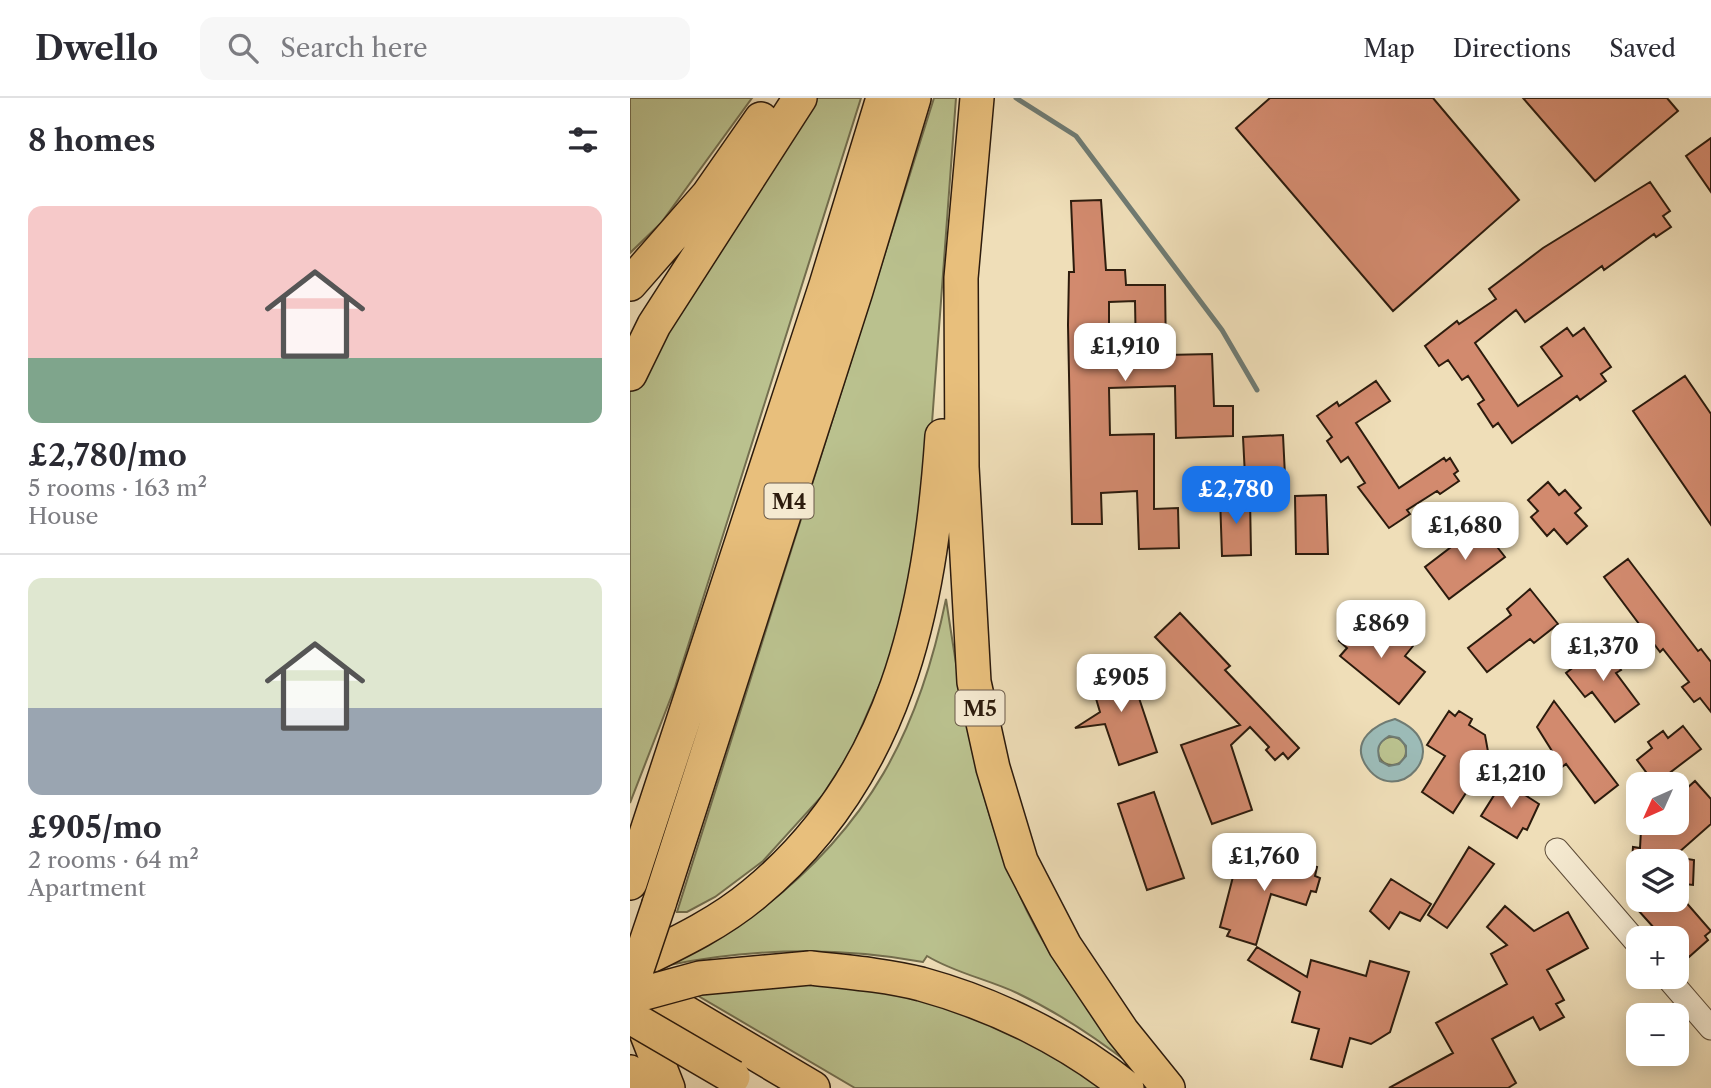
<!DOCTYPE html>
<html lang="en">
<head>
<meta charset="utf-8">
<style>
  :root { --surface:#fff; --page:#f7f7f7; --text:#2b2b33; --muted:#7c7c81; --line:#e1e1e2; --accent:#1a73e8 }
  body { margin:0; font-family:"Libre Caslon Text",serif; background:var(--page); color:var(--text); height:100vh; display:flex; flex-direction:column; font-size:26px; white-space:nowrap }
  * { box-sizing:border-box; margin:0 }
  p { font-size:23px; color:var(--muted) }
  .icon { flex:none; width:38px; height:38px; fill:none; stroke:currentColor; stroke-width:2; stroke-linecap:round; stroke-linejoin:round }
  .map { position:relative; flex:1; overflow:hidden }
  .drawer { display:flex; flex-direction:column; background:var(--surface); width:630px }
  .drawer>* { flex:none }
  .needle { width:46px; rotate:225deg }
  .tools { position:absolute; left:996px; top:674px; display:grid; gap:14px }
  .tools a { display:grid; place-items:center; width:63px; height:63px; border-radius:14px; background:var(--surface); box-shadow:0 4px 18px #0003; font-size:35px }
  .price { position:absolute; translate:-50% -60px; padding:0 16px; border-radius:14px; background:#fff; color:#222; font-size:23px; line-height:46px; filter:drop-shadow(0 2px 4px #0008) }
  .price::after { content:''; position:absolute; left:50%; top:42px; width:21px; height:16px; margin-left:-10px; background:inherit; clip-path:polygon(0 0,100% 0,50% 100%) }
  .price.on { background:var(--accent); color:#fff }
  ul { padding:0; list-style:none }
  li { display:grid; align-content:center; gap:14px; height:371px; padding:0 28px }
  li+li { border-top:2px solid var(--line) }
  li span { display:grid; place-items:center; height:217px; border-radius:14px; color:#555 }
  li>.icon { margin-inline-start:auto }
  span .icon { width:126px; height:126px; fill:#fffc; stroke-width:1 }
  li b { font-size:30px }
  h2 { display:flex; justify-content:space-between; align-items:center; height:84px; padding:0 28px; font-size:30px }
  header { display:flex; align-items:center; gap:42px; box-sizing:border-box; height:98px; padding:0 35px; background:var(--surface); border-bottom:2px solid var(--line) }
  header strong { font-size:33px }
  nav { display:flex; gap:38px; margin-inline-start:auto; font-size:24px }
  .search { width:490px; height:63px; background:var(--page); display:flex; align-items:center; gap:18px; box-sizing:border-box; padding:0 24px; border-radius:14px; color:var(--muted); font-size:26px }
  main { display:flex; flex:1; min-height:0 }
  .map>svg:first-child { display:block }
  .green { fill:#bac18e; stroke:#736e4e; stroke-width:2 }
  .water { fill:#9cbbb7; stroke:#6f7b73; stroke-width:2; fill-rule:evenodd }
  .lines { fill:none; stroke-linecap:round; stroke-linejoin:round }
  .stream { stroke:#6f7b73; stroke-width:5 }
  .building { fill:#d28a6e; stroke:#2c1b0d; stroke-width:2; fill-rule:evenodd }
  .minor-casing { stroke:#5d4c38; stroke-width:25 }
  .highway-casing { stroke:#2c1b0d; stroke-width:36 }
  .minor { stroke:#f5ead1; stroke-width:23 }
  .highway { stroke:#e8bf7c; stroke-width:33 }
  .highway-bridge-casing { stroke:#2c1b0d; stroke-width:36; stroke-linecap:butt }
  .highway-bridge { stroke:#e8bf7c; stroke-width:33 }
  .labels { text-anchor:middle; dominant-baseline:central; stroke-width:6; stroke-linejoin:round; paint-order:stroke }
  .shield { fill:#f5ead1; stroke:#685948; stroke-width:2 }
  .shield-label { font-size:21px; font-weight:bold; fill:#2c1b0d }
</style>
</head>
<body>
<header>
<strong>Dwello</strong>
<div class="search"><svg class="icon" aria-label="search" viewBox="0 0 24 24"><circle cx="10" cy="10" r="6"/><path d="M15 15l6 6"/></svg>Search here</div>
<nav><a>Map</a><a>Directions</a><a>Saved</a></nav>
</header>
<main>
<section class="drawer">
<h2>8 homes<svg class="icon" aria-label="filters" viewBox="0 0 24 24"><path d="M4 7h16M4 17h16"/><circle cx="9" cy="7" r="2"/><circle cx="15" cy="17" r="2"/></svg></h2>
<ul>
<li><span style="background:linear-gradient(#f6c9c9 70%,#7fa58c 0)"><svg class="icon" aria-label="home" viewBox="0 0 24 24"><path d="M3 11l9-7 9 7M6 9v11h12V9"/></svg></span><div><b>£2,780/mo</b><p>5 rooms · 163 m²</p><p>House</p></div></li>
<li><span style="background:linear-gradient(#dfe7d0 60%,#9aa5b1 0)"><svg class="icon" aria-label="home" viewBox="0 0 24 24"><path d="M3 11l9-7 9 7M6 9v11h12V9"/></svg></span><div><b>£905/mo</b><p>2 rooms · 64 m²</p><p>Apartment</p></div></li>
</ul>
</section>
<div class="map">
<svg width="1081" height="990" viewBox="0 0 1081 990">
  <rect width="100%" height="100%" fill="#efdeb8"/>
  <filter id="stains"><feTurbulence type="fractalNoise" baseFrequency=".00286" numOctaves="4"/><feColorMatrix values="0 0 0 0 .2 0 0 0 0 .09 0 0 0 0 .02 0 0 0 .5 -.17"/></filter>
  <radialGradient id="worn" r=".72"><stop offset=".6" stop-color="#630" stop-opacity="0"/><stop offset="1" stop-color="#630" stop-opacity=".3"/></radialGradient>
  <path class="green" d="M 0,0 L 122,0 L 31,125 L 0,155 Z
    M 183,0 L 231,0 L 45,589 L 0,705 L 0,291 Z
    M 304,0 L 326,0 L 296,406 L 274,531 L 221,653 L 192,698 L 133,763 L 85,799 L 57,814 L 47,814 Z
    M 316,501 C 335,628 356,759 429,869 C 451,903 477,935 501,967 C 465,939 429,915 387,895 C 357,881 325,875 297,858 L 293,864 C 205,848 121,850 34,868 C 65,850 101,834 130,812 C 239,729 289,633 316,501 Z
    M748 653a14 14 0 1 1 28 0a14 14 0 1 1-28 0Z
    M 124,887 C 166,887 211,883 252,891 C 335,907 404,945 474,990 L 225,990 L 65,896 Z"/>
  <path class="water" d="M 765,621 C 830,648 765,715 735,666 C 721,642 746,626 765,621 ZM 759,638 L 769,640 L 776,648 L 776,658 L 769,666 L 759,668 L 750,663 C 746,650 748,645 759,638 Z"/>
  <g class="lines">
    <path class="stream" d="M 386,0 L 446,38 L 592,232 L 627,292"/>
  </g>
  <path class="building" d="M 640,0 L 803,0 L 889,102 L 763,213 L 606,30 Z
    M 893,0 L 1037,0 L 1048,13 L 965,83 Z
    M 1081,40 L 1081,94 L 1056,58 Z
    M 1020,84 L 1040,113 L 1033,118 L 1041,129 L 1026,139 L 1024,136 L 974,172 L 972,168 L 895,224 L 886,212 L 845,245 L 888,308 L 932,278 L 911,249 L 937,230 L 943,238 L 954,230 L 981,269 L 971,276 L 976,283 L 950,302 L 947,298 L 882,345 L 868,325 L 863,329 L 848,306 L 854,302 L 838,278 L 832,282 L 818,262 L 809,268 L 795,248 L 827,223 L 829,226 L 866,201 L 859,191 L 913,150 Z
    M 471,102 L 476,172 L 495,172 L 496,187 L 535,187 L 536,257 L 582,256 L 584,308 L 603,308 L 603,338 L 546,340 L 545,288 L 479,290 L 480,337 L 524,336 L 524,411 L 548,410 L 549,450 L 509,451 L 507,393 L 471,395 L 472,426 L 442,426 L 438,227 L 439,174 L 444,174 L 441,103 ZM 505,203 L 506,258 L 479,259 L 479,204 Z
    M 1055,278 L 1081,316 L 1081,427 L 1003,313 Z
    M 746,283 L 760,303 L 726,325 L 769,390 L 814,360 L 816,363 L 820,360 L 828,373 L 824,376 L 829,383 L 810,396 L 807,393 L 777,412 L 780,416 L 759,430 L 728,389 L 735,385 L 718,359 L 711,364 L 697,343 L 702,339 L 687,318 L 707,304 L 709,308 Z
    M 653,337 L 655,378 L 615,378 L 613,339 Z
    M 918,384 L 929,397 L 935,392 L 951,410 L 945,415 L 957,428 L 937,446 L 924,431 L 917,438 L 901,419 L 908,413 L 898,402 Z
    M 696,397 L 698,456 L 666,456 L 665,398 Z
    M 590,399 L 620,399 L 621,457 L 592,458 Z
    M 850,427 L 875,459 L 819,501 L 795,469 Z
    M 998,461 L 1068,553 L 1071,551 L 1081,564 L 1081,614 L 1070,600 L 1064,604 L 1052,589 L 1059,584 L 1033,551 L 1030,554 L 974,479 Z
    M 900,491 L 928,526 L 904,545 L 900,541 L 857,574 L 838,550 L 881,517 L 877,511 Z
    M 550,515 L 600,568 L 595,572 L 669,650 L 658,661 L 653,655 L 645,662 L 636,652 L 639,649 L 620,629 L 601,647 L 622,712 L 582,726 L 551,647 L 610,627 L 525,539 Z
    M 728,520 L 757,544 L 765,533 L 783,548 L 775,558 L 795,574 L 769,606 L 710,558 L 717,550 L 709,543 Z
    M 972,547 L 991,572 L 986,575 L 1009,606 L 985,624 L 962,594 L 955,599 L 936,575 Z
    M 497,564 L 527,654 L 489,667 L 475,626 L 445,630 L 470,614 L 459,577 Z
    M 924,603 L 988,687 L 965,705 L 936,666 L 932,669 L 907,629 Z
    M 819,613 L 825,618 L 829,613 L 842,621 L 839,627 L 855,637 L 859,659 L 823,715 L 792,694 L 815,658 L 797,647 Z
    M 1053,628 L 1071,651 L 1025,686 L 1007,662 L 1022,650 L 1018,644 L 1033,633 L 1038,640 Z
    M 873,683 L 909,706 L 897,732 L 893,730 L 887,740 L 851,718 Z
    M 1065,683 L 1081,701 L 1081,726 L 1039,763 L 1002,763 L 1003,749 L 1010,750 L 1011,732 L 1019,724 L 1046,724 L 1046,700 Z
    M 524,694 L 554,780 L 517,792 L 488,706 Z
    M 839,749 L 864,766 L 817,830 L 798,817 Z
    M 636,756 L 687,769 L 685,778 L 690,780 L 686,794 L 681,793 L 676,807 L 641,796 L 626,847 L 597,838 L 600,832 L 590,829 L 605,771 Z
    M 1046,759 L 1064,762 L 1063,787 L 1046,785 Z
    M 761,781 L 801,806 L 790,823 L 770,814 L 759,831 L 740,813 Z
    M 999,802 L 1054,802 L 1081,833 L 1075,838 L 1078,842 L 1059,859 L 1056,855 L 1046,862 L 1046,840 L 1033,840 Z
    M 875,808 L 904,833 L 938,814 L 958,850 L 917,872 L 934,902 L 926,906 L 934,919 L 910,932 L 903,919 L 862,941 L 886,985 L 878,990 L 759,990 L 823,955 L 806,925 L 877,886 L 861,856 L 877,847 L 857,829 Z
    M 627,849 L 677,879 L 681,862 L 736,878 L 740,863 L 779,874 L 760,934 L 741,946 L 720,940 L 712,969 L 681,961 L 689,931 L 662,924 L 670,894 L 618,862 Z"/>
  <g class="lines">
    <g class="minor-casing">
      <path id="minor" d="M 927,752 L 1008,846
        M 1036,878 L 1081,930"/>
    </g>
    <g class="highway-casing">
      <path id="highway" d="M 347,0 L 331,180 L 332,369 L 344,584 L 363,670 L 391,763 L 435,848 L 492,933 L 538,990
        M 0,186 L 78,97 L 131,21
        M 0,276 L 24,227 L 170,0
        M 0,785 L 196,187 L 253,0
        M 29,806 L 226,193 L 284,0
        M 0,868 C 43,847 87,827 124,796 C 266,679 300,513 312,338
        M 180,870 C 217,874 255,877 291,886 C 364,906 438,942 497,990
        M 1,882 L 183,990
        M 7,911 L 38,990
        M 0,974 L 5,990"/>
    </g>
    <use href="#minor" class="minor"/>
    <use href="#highway" class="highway"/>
    <g class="highway-bridge-casing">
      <path id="highway-bridge" d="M 0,892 L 29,806
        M 0,899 L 70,880 L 180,870
        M 0,919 L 103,979"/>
    </g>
    <use href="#highway-bridge" class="highway-bridge"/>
  </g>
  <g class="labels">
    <g class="shield">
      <rect x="134.5" y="385.5" width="49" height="35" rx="5"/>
      <rect x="325.5" y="592.5" width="49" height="35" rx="5"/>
    </g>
    <g class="shield-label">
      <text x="159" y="403">M4</text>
      <text x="350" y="610">M5</text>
    </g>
  </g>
  <rect width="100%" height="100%" filter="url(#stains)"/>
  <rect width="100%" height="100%" fill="url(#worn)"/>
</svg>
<div class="tools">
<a><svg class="needle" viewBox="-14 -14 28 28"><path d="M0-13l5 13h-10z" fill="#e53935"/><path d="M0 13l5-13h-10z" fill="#7c7c81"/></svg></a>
<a><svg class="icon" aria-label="layers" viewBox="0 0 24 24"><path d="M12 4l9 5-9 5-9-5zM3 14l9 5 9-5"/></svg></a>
<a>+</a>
<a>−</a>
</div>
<b class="price" style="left:495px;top:285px">£1,910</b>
<b class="price on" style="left:606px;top:428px">£2,780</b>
<b class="price" style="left:835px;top:464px">£1,680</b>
<b class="price" style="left:751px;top:562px">£869</b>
<b class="price" style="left:973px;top:585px">£1,370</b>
<b class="price" style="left:491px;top:616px">£905</b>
<b class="price" style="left:881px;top:712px">£1,210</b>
<b class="price" style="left:634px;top:795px">£1,760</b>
</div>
</main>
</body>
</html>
